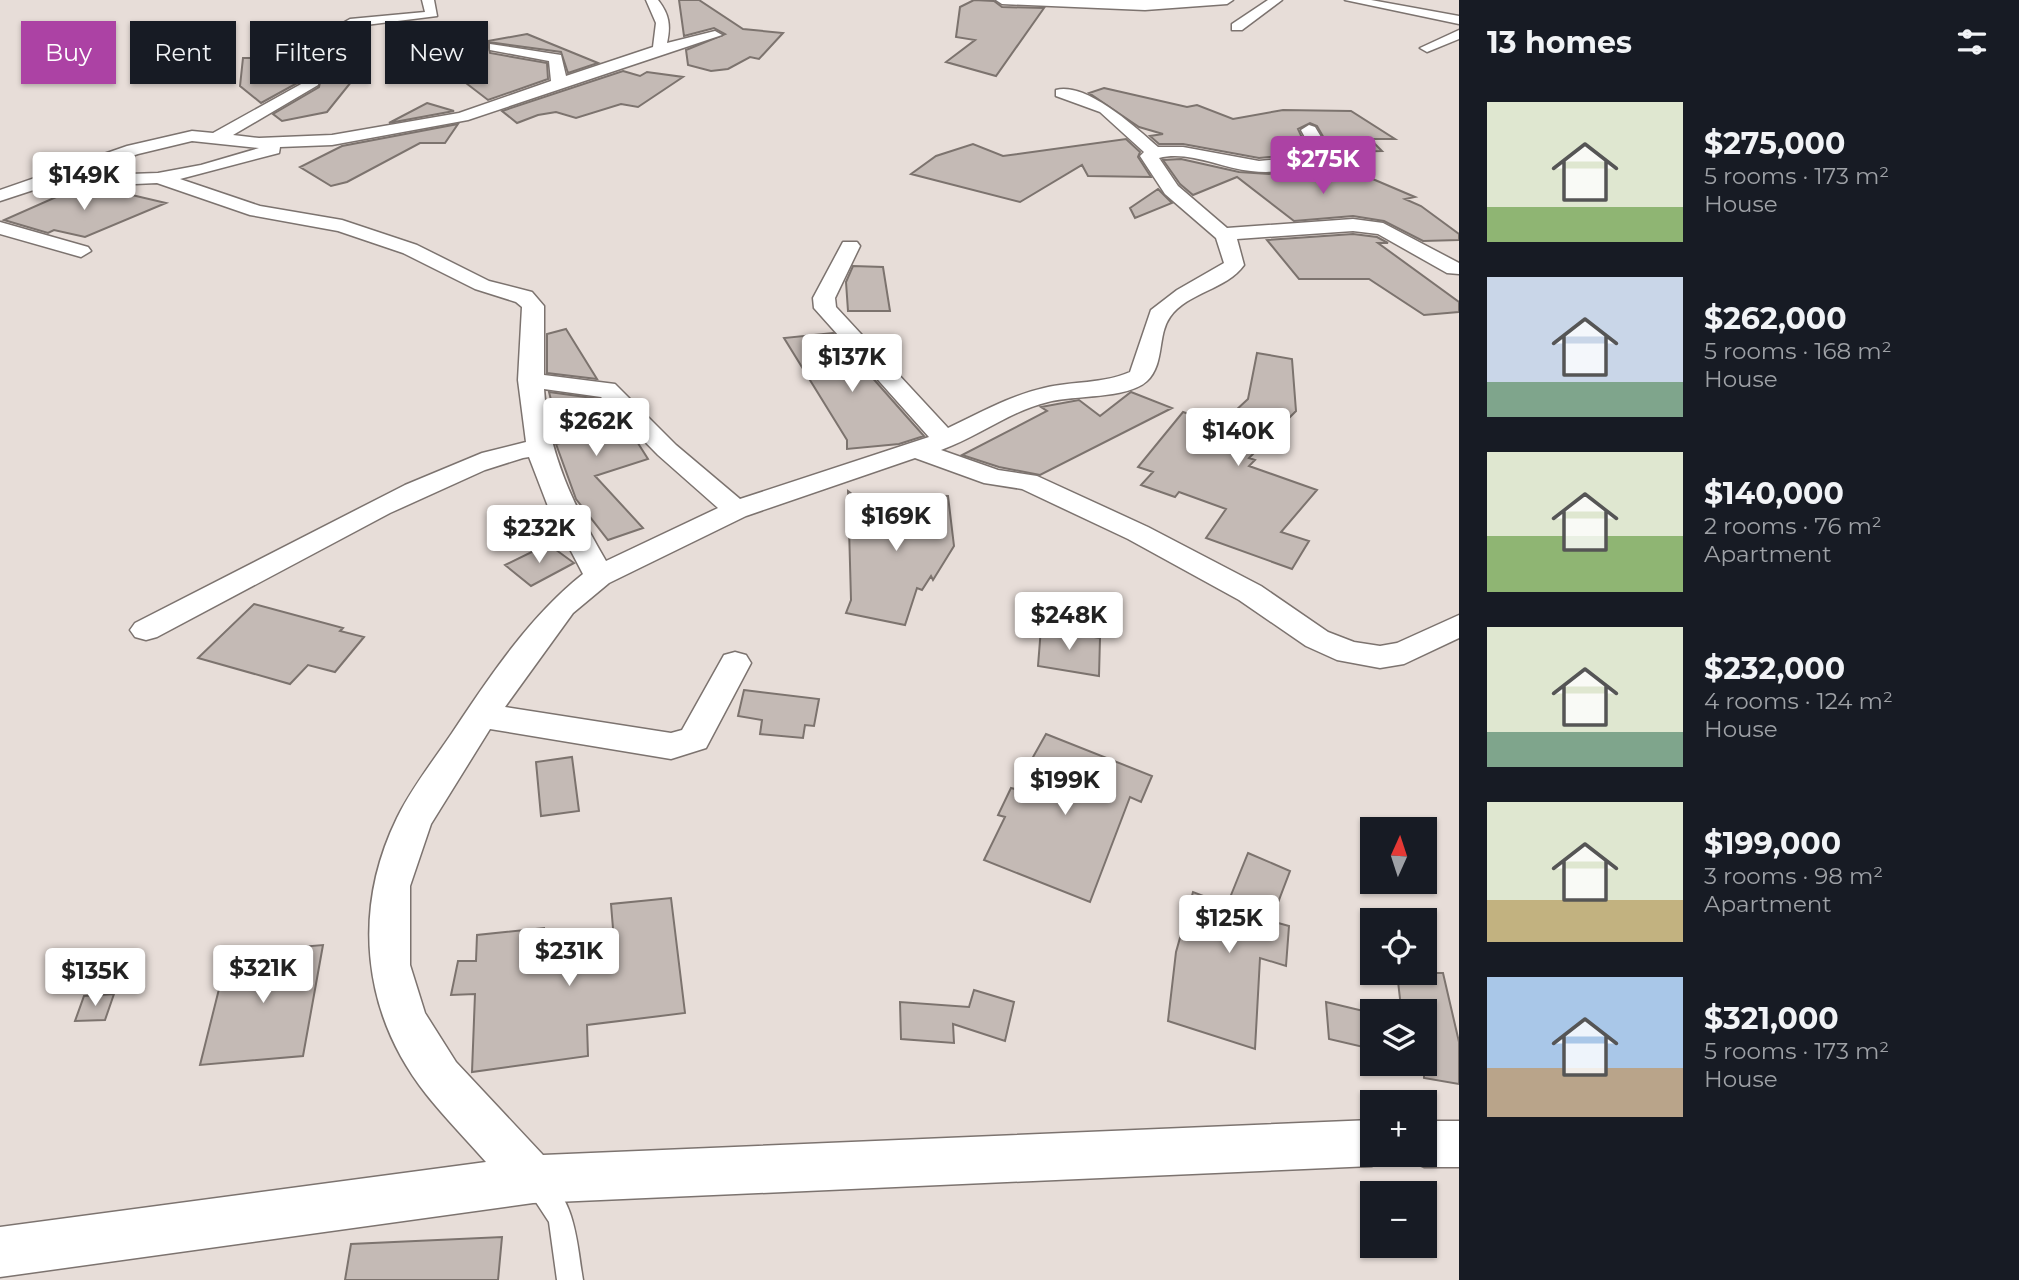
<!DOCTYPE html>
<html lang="en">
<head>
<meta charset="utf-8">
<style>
  :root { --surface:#171b24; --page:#20242c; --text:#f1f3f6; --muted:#9ea1a6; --accent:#ac42a4 }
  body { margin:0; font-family:Montserrat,sans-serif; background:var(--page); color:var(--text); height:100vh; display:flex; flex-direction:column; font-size:26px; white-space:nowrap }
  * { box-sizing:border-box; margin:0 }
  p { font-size:23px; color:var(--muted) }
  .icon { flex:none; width:38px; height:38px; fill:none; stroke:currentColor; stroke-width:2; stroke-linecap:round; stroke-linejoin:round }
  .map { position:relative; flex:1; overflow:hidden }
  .panel { display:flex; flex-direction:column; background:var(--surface); width:560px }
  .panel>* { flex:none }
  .guide { position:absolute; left:21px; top:21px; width:665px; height:63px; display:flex; gap:14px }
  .needle { width:46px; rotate:3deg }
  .tools { position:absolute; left:1360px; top:817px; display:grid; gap:14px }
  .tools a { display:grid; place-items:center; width:77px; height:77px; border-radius:0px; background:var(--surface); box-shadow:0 2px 5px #0004; font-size:35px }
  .price { position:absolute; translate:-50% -60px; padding:0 16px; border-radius:7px; background:#fff; color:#222; font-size:23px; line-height:46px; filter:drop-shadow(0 2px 4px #0008) }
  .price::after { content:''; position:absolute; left:50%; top:42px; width:21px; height:16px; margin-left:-10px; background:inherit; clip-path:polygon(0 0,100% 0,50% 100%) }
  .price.active { background:var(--accent); color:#fff }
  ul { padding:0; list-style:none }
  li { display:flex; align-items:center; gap:21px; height:175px; padding:0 28px }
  li span { display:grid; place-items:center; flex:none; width:196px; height:140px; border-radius:0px; color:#555 }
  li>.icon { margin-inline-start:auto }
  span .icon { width:84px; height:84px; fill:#fffc; stroke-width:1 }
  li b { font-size:30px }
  h2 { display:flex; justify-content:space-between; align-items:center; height:84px; padding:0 28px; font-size:30px }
  .pill { padding:0 24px; border-radius:0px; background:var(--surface); box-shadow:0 2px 5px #0004; font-size:24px; line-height:63px }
  .pill.active { background:var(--accent); color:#fff }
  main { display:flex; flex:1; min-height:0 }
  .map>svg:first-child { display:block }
  .building { fill:#c4bab5; stroke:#7c736e; stroke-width:2 }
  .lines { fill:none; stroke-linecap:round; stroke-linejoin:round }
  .service-casing { stroke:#7c736f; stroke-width:3 }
  .minor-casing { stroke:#7c736f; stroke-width:3 }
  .service { fill:#fff; fill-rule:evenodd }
  .minor { fill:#fff; fill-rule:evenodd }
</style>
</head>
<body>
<main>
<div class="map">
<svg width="1459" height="1280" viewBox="0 0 1459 1280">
  <rect width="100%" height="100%" fill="#e7ddd8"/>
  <path class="building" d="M 679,0 L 699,0 L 743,29 L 783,33 L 759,59 L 750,57 L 728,69 L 711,71 L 688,65 L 686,50 L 725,34 L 714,28 L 684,36 Z
    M 974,0 L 994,1 L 1002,7 L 1044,8 L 996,76 L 946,62 L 975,40 L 956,37 L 960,7 Z
    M 527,34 L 598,63 L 568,73 L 561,52 L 488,42 L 490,53 L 547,63 L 548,79 L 488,100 L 432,57 L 464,41 L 477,43 Z
    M 243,58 L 348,58 L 368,61 L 327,112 L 282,121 L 273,114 L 319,87 L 324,64 L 316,59 L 307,63 L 301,81 L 261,103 L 240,86 Z
    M 623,71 L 640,76 L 647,72 L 683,77 L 638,107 L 621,104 L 576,118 L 556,112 L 538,115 L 517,123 L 502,111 Z
    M 1104,88 L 1187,107 L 1197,105 L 1233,119 L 1283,110 L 1351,111 L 1395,139 L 1370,139 L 1382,151 L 1332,152 L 1317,126 L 1310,123 L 1298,129 L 1309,153 L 1259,158 L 1183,144 L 1159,144 L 1150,136 L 1163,134 L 1139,127 L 1089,93 Z
    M 427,103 L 454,111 L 389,123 Z
    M 458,124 L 445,143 L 420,143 L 347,182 L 331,186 L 300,167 L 342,146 Z
    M 1126,139 L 1140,152 L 1138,157 L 1151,177 L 1088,176 L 1082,165 L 1020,202 L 911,174 L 936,156 L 973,144 L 1003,156 Z
    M 1181,159 L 1239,172 L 1269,174 L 1323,167 L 1328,160 L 1415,197 L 1405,199 L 1421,206 L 1459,234 L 1459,240 L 1423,241 L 1384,221 L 1353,216 L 1294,221 L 1237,177 L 1193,195 L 1180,184 L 1163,160 Z
    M 102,188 L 166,203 L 85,237 L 54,230 L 48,233 L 4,220 L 72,190 Z
    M 1158,189 L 1172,203 L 1135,218 L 1130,208 Z
    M 1353,234 L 1377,237 L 1388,243 L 1378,243 L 1459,302 L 1459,312 L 1424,315 L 1369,279 L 1299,279 L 1267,240 Z
    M 853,266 L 883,267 L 890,311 L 848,311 L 846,282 Z
    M 566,329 L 597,379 L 547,373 L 547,334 Z
    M 833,333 L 907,417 L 924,436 L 899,444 L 847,449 L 847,440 L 784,338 Z
    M 1257,353 L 1292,359 L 1296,411 L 1249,458 L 1255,460 L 1249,466 L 1317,490 L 1281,532 L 1309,541 L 1292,569 L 1206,538 L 1226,509 L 1179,492 L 1175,497 L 1141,485 L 1153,472 L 1138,467 L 1183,412 L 1220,425 L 1248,399 Z
    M 549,392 L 600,399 L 629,429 L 648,459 L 595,476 L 643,528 L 608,540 L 576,499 L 556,444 L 568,441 L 557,424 Z
    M 1131,392 L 1172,408 L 1040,475 L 999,467 L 962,455 L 1047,411 L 1041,407 L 1079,400 L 1100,416 Z
    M 848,491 L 907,537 L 880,494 L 948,496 L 954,546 L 933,580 L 931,576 L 922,590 L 917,588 L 905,625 L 846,613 L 851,600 Z
    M 548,544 L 574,563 L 531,586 L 505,565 Z
    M 254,604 L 343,628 L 340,631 L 364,637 L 335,672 L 308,665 L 290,684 L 198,658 Z
    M 1041,628 L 1100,638 L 1099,676 L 1038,666 Z
    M 744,690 L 819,699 L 814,726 L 805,725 L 803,738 L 760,734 L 762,720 L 738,716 Z
    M 1046,734 L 1152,776 L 1141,802 L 1130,797 L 1090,902 L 984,860 L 1005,817 L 998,815 L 1011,788 L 1015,789 Z
    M 572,757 L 579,811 L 541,816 L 536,762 Z
    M 1248,853 L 1290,871 L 1271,921 L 1289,926 L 1286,966 L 1260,958 L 1255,1049 L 1168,1021 L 1176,952 L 1193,892 L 1227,905 Z
    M 671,898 L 685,1013 L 587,1025 L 588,1056 L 472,1072 L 475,994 L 451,995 L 458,961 L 476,961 L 477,935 L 544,928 L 544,962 L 615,953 L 611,904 Z
    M 323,945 L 303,1056 L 200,1065 L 228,953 Z
    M 1397,973 L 1443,973 L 1459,1042 L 1459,1084 L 1424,1078 L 1424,1012 L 1401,1007 Z
    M 974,990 L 1014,1002 L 1005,1041 L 953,1024 L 954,1043 L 901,1039 L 900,1002 L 969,1007 Z
    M 114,994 L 105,1020 L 75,1021 L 84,996 Z
    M 1326,1002 L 1372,1013 L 1372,1049 L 1329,1039 Z
    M 502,1237 L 498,1280 L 345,1280 L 351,1244 Z"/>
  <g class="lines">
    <g class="service-casing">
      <path id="service" d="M 538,1175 C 576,1191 577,1246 583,1280 L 557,1280 L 549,1222 L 526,1187 L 530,1179 Z"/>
    </g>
    <g class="minor-casing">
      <path id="minor" d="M 422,0 L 434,0 L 437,16 L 350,27 L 343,23 L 350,19 L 425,12 Z
        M 646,0 L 658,0 C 669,14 671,25 667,43 L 715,31 L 722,35 L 468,120 L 332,145 L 280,147 L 279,153 L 180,179 L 260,206 L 342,220 L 417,245 L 489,281 L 532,292 L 544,306 L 544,375 L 615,384 L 676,445 L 740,499 L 929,437 L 814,308 L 813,298 L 843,242 L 857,242 L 860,246 L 835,298 L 836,307 L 948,428 C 980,413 1009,396 1044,388 C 1072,381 1103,384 1130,372 L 1151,310 L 1177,290 L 1224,263 L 1216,238 L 1165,194 L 1140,156 L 1144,152 L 1100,112 L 1056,96 L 1056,90 C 1087,82 1136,128 1158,147 L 1183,147 L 1259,161 L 1310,156 L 1313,152 L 1301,130 L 1309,125 L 1315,127 L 1330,152 L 1322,164 C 1299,169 1275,174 1251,171 C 1221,168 1188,150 1159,158 L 1178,186 L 1227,228 L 1353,219 L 1383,223 L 1459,263 L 1459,274 L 1447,273 L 1378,234 L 1353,231 L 1237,239 L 1244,265 C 1226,290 1188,292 1170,317 C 1157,335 1165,364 1147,381 C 1128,399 1074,395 1048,402 C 1010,411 978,437 941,450 L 998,470 L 1037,476 L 1148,527 L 1261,586 L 1328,632 L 1354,642 L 1380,646 L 1397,643 L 1459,615 L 1459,638 L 1404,664 L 1380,668 L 1337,660 L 1306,646 L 1239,600 L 1128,539 L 1022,489 L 984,483 L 915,458 L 746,516 L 609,583 L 573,613 L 505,707 L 671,733 L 682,730 L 724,655 L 735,652 L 746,655 L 751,663 L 706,748 L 671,759 L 490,729 L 431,824 L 410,886 L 410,965 L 425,1013 L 456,1062 L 543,1155 L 1372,1120 L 1372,1155 L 1390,1155 L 1388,1159 L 1372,1166 L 533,1203 L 0,1277 L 0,1227 L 486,1162 C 466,1139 444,1117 426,1094 C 362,1013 352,910 397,818 C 411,789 433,761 452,733 C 489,677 530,616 583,574 L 549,509 L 529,457 L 523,458 L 485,470 L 390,513 L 157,637 L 146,640 L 135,637 L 130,630 L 135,623 L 405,485 L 482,453 L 526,442 L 518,380 L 522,307 L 516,302 L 475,289 L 403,253 L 338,231 L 250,215 L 157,183 L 69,187 L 63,186 L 61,181 L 0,201 L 0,190 L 127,146 L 192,131 L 213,133 L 303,83 L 308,65 L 315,61 L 322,65 L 318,85 L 233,135 L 259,138 L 332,135 L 459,113 L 551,81 L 549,61 L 490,50 L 490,44 L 561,55 L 566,76 L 653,47 L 656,23 ZM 192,141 L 259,148 L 201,165 L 158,173 L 73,176 L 138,154 ZM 544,389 L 601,397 L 658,455 L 718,508 L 606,561 C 574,506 548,454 544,389 Z
        M 996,0 L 1233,0 L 1227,4 L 1145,10 L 1002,4 Z
        M 1268,0 L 1282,0 L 1242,30 L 1232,30 L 1232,24 Z
        M 1345,0 L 1371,0 L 1459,16 L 1459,24 Z
        M 1459,30 L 1459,39 L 1427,52 L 1420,48 Z
        M 0,222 L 88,247 L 91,251 L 81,257 L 0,234 Z
        M 1424,1121 L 1459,1121 L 1459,1167 L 1424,1167 L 1408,1160 L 1405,1155 L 1424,1155 Z"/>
    </g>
    <use href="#service" class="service"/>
    <use href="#minor" class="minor"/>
  </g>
</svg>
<div class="tools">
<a><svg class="needle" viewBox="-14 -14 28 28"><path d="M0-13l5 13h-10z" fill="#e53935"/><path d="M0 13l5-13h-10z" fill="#9ea1a6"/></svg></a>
<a><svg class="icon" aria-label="locate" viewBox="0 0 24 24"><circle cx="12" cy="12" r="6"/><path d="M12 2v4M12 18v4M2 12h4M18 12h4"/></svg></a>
<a><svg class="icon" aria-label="layers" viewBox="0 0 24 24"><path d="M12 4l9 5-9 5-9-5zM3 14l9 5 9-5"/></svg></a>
<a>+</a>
<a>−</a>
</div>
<b class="price active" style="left:1323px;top:196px">$275K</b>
<b class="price" style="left:84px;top:212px">$149K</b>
<b class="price" style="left:852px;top:394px">$137K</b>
<b class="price" style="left:596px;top:458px">$262K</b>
<b class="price" style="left:1238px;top:468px">$140K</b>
<b class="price" style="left:896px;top:553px">$169K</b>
<b class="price" style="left:539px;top:565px">$232K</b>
<b class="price" style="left:1069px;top:652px">$248K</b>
<b class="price" style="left:1065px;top:817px">$199K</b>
<b class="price" style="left:1229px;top:955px">$125K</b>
<b class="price" style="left:569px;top:988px">$231K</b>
<b class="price" style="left:263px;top:1005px">$321K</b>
<b class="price" style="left:95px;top:1008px">$135K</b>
<div class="guide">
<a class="pill active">Buy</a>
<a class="pill">Rent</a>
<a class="pill">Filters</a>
<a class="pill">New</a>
</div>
</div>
<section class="panel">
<h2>13 homes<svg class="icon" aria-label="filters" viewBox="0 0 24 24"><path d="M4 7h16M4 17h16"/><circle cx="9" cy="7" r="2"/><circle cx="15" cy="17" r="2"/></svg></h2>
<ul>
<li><span style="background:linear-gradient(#dfe7d0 75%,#8fb573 0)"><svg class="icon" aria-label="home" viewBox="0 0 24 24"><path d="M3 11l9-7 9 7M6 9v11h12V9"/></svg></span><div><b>$275,000</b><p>5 rooms · 173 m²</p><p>House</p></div></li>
<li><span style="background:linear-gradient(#c9d6e8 75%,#7fa58c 0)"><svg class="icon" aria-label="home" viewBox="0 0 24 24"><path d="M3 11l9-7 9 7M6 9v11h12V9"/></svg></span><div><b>$262,000</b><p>5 rooms · 168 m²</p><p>House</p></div></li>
<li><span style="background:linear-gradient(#dfe7d0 60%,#8fb573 0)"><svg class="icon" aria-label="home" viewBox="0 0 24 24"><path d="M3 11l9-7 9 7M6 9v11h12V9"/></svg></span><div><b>$140,000</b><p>2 rooms · 76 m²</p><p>Apartment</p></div></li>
<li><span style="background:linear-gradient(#dfe7d0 75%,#7fa58c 0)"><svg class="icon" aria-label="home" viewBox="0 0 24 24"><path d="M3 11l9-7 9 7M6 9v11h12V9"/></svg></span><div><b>$232,000</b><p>4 rooms · 124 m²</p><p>House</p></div></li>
<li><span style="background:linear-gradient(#dfe7d0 70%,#c2b280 0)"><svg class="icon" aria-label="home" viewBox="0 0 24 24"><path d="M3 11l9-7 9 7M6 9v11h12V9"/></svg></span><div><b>$199,000</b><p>3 rooms · 98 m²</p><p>Apartment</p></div></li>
<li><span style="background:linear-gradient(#a9c7e8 65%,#b9a48a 0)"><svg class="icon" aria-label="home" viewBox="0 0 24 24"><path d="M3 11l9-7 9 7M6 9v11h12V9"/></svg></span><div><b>$321,000</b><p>5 rooms · 173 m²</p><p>House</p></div></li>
</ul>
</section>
</main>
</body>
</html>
